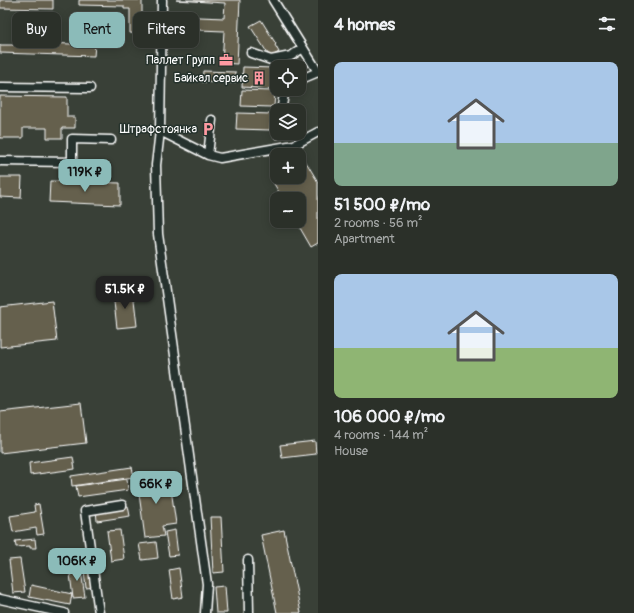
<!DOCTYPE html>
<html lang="en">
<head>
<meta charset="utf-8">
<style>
  :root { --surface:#2b3029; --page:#373c35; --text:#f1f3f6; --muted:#a6a9a8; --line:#474b46; --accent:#8bbbb9 }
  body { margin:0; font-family:Pangolin,sans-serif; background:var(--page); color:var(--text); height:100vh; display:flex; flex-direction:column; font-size:15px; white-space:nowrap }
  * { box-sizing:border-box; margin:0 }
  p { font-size:13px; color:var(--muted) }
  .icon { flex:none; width:22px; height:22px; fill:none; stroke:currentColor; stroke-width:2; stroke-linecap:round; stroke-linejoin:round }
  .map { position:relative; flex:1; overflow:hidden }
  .sheet { display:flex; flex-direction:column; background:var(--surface); width:316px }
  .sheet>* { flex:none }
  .banner { position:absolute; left:12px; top:12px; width:246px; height:36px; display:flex; gap:8px }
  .tools { position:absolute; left:270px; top:60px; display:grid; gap:8px }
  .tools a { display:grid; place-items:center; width:36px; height:36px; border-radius:8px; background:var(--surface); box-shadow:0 2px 10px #0003,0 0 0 1px var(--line); font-size:20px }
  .price { position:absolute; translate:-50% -34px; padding:0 9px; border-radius:8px; background:var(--accent); color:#111; font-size:13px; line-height:26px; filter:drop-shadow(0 1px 2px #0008) }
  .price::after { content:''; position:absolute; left:50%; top:24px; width:12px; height:9px; margin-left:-6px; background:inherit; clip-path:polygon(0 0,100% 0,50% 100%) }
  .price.on { background:#222; color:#fff }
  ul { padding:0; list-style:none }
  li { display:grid; align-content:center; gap:8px; height:212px; padding:0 16px }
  li span { display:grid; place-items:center; height:124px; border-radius:8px; color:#555 }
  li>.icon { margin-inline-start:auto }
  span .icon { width:72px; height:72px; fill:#fffc; stroke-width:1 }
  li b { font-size:17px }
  h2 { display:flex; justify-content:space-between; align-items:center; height:48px; padding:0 16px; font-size:17px }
  .chip { padding:0 14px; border-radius:8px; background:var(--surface); box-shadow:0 2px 10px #0003,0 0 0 1px var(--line); font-size:14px; line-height:36px }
  .chip.on { background:var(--accent); color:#111 }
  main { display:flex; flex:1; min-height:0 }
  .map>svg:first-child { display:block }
  .building { fill:#65604e; stroke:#fff }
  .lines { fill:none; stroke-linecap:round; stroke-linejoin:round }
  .minor-casing { stroke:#fff; stroke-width:11 }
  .minor { stroke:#26332d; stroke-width:8 }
  .labels { text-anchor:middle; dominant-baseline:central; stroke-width:3; stroke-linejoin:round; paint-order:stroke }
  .poi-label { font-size:12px; fill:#fff; stroke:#26332d; text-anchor:end }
</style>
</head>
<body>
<main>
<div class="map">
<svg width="318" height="613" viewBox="0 0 318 613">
  <rect width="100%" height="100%" fill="#394037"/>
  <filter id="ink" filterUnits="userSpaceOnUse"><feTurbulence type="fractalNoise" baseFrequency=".025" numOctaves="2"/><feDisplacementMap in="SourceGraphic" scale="8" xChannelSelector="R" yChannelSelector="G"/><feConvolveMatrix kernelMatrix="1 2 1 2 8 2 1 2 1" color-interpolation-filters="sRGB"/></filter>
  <g filter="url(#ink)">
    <path class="building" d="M 0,0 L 53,0 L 53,9 L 0,8 Z
      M 79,0 L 142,0 L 142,34 L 130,33 L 130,9 L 124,9 L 124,6 L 79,5 Z
      M 176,0 L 240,0 L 237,64 L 222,63 L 224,31 L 175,29 L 176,16 L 224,18 L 225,3 Z
      M 261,20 L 276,44 L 275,45 L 279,52 L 270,57 L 250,26 Z
      M 21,42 L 95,45 L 94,56 L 0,53 L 0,45 L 21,45 Z
      M 243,67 L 273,68 L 273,71 L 275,71 L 275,84 L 272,84 L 272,89 L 242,87 Z
      M 203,71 L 235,72 L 235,83 L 202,82 Z
      M 242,90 L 271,91 L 271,93 L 275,93 L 274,106 L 271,106 L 271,107 L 241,106 Z
      M 0,96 L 67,97 L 67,117 L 75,117 L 75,128 L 62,128 L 62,138 L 47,138 L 47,128 L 23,128 L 23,138 L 0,138 Z
      M 237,113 L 271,114 L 270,130 L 236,129 Z
      M 306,162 L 318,182 L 318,243 L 311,247 L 296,221 L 299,221 L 299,199 L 283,199 L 273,182 L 281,177 L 299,177 L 299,166 Z
      M 0,177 L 22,177 L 21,198 L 0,197 Z
      M 50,181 L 120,183 L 120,205 L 49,202 Z
      M 133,291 L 137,326 L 117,328 L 113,293 Z
      M 52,301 L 57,341 L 0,347 L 0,307 Z
      M 81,403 L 86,443 L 0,453 L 0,412 Z
      M 315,441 L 316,454 L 282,458 L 280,445 Z
      M 73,457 L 75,469 L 30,475 L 29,463 Z
      M 132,467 L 134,477 L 72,486 L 71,476 Z
      M 169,475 L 176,524 L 162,526 L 164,536 L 145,538 L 137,479 Z
      M 127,479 L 128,490 L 78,497 L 76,486 Z
      M 39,504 L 44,534 L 37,535 L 36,528 L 13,532 L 10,516 L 35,512 L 34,505 Z
      M 128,506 L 130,516 L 97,521 L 96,510 Z
      M 210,517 L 221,517 L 224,572 L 213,573 Z
      M 120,530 L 124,559 L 111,561 L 107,531 Z
      M 175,530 L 178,555 L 169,556 L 165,532 Z
      M 284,530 L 301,613 L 277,613 L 261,535 Z
      M 35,539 L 36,548 L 30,548 L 30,546 L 16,547 L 15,541 Z
      M 156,542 L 158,558 L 142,560 L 139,544 Z
      M 20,559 L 25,592 L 13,593 L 9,560 Z
      M 93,562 L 96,587 L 86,588 L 83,563 Z
      M 80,565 L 85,597 L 73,598 L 69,566 Z
      M 179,568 L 183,597 L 173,599 L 169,570 Z
      M 31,585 L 72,594 L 70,605 L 29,597 Z
      M 225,586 L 227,613 L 216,613 L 214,587 Z"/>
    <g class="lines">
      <g class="minor-casing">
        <path id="minor" d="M 162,0 L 160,131 L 156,165 L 158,234 L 207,584 L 205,613
          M 273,0 L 318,72
          M 251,53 L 271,60 L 291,56 L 303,48
          M 299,80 L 318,72
          M 0,87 L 90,88
          M 281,111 L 285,89
          M 160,131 L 208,155 L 220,158 L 294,145 L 318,132
          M 278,134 L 278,133
          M 208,155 L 212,120
          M 0,161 L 72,162 L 72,139 L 111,140
          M 248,560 L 249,613
          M 0,599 L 64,613
          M 99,613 L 85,511 L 122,505"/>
      </g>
      <use href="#minor" class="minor"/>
    </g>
  </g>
  <defs>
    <g id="office-bare" transform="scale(1.08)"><path d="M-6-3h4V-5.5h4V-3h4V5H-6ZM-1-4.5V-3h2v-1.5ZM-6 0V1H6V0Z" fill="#ff9aa2" stroke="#26332d" stroke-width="2.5" paint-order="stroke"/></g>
    <g id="building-bare" transform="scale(1.08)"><path d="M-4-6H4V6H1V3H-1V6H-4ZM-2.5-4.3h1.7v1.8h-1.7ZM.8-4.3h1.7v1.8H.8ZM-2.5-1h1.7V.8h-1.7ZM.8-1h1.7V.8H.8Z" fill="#ff9aa2" stroke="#26332d" stroke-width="2.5" paint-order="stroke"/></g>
    <g id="parking-bare" transform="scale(1.08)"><path d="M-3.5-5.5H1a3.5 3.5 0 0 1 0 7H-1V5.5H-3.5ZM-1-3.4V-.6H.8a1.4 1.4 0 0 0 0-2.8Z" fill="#ff9aa2" stroke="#26332d" stroke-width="2.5" paint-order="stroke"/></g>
  </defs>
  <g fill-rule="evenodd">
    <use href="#office-bare" x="226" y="60"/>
    <use href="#building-bare" x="259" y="78"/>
    <use href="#parking-bare" x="208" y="129"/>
  </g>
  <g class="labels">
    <g class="poi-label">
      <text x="215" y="60">Паллет Групп</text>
      <text x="248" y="78">Байкал сервис</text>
      <text x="197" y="129">Штрафстоянка</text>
    </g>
  </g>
</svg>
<div class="tools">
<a><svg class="icon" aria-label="locate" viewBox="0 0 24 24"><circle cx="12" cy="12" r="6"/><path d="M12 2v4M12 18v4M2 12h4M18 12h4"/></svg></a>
<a><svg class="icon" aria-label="layers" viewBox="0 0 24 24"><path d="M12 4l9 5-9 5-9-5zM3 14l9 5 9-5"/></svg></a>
<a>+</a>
<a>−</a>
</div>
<b class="price" style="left:85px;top:193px">119K ₽</b>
<b class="price on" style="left:125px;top:310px">51.5K ₽</b>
<b class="price" style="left:156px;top:505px">66K ₽</b>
<b class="price" style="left:77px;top:582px">106K ₽</b>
<div class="banner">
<a class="chip">Buy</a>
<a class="chip on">Rent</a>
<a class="chip">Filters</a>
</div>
</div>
<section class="sheet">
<h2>4 homes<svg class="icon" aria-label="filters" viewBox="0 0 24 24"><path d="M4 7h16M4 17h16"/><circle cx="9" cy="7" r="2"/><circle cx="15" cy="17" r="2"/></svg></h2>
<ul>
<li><span style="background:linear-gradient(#a9c7e8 65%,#7fa58c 0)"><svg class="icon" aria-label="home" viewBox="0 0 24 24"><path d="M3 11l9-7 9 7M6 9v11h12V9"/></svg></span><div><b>51 500 ₽/mo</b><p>2 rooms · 56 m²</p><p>Apartment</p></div></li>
<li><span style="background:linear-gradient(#a9c7e8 60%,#8fb573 0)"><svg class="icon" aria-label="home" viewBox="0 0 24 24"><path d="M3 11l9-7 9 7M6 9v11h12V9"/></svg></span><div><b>106 000 ₽/mo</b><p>4 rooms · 144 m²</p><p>House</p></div></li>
</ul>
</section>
</main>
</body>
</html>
